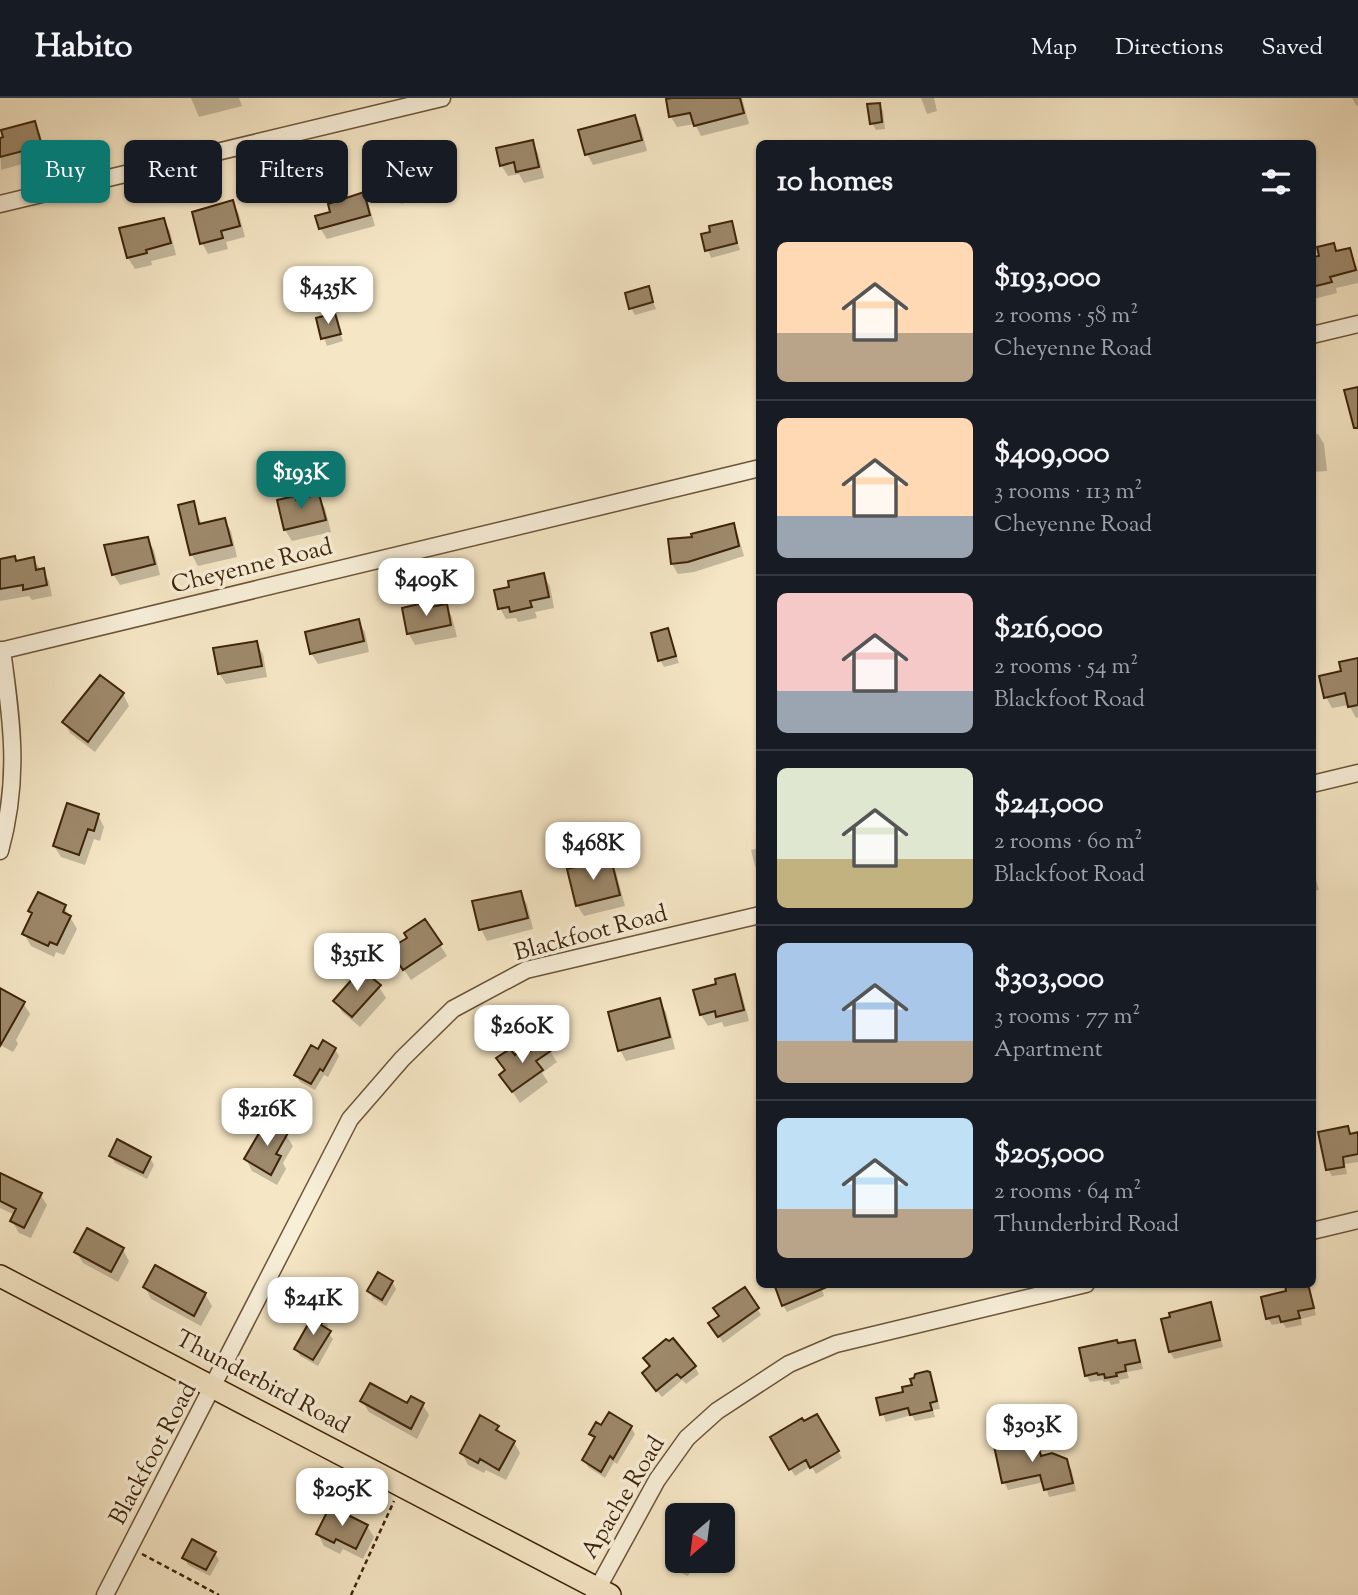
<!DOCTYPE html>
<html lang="en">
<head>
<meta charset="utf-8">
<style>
  :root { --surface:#171b24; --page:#20242c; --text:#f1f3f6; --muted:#9ea1a6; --line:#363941; --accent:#0f766e }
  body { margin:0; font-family:"Sorts Mill Goudy",serif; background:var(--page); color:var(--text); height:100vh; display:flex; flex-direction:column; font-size:26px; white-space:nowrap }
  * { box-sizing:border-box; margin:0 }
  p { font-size:23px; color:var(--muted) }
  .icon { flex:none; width:38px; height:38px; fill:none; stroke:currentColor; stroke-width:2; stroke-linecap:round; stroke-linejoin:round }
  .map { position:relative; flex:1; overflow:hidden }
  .drawer { position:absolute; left:756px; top:42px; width:560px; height:1148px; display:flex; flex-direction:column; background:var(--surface); border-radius:10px; box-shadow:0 2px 5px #0004 }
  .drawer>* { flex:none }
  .banner { position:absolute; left:21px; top:42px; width:630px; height:63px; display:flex; gap:14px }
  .needle { width:46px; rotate:208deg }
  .tools { position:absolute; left:665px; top:1405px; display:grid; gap:14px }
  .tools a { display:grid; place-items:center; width:70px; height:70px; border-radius:10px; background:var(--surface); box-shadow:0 2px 5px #0004; font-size:35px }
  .price { position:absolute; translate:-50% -60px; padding:0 16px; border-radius:14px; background:#fff; color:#222; font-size:23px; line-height:46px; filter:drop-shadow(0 2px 4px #0008) }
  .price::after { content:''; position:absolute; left:50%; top:42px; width:21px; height:16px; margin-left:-10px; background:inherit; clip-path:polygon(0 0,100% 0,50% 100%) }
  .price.selected { background:var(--accent); color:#fff }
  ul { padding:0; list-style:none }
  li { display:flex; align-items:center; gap:21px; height:175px; padding:0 21px }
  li+li { border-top:2px solid var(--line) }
  li span { display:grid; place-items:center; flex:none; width:196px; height:140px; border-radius:10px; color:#555 }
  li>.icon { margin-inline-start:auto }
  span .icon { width:84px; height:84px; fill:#fffc; stroke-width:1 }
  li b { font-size:30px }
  h2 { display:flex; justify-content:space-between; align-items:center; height:84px; padding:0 21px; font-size:30px }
  .pill { padding:0 24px; border-radius:10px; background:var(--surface); box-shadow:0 2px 5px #0004; font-size:24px; line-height:63px }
  .pill.selected { background:var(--accent); color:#fff }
  header { display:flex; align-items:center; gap:42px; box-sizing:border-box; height:98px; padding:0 35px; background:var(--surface); border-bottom:2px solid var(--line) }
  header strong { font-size:33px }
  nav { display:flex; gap:38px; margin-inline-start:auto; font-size:24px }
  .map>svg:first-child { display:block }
  .shadow { fill:#0003 }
  .building { fill:#9d896b; stroke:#3e2409; stroke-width:2 }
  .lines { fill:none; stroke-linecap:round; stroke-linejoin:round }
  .minor-casing { stroke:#6c5438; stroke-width:19 }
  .major-casing { stroke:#3e2409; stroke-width:24 }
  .path { stroke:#3e2409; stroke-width:2.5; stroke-dasharray:5 3.5; stroke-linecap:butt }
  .minor { stroke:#f8efd9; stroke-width:16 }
  .major { stroke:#f5e6c5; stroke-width:21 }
  .labels { text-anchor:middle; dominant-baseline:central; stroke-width:7; stroke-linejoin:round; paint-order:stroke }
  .street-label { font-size:24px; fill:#3e2409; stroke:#f8efd9 }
</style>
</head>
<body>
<header>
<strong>Habito</strong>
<nav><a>Map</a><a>Directions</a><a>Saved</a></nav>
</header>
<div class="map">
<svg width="1358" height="1497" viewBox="0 0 1358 1497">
  <rect width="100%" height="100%" fill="#f5e6c5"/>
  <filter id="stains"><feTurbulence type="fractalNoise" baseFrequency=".00286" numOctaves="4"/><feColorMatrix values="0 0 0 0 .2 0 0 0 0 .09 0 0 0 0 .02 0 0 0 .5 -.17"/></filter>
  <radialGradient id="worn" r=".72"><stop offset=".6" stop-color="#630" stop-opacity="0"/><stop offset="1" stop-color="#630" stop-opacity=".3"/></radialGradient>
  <path class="shadow" d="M 191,0 L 239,0 L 242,8 L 199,19 Z
    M 678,0 L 742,0 L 749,26 L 701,38 L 695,26 L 677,29 L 671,19 L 668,3 Z
    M 921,0 L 934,0 L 937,13 L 927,16 Z
    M 1352,0 L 1358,0 L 1358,8 L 1356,7 Z
    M 879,6 L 883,13 L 885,31 L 876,32 L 872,25 Z
    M 634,19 L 641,30 L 647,53 L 593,67 L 587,56 Z
    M 34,25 L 40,36 L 47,59 L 1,72 L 0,41 Z
    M 532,44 L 538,55 L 544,80 L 524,85 L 519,76 L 508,78 L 501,67 Z
    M 431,61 L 438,73 L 444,95 L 401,106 L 394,95 L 388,72 Z
    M 363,96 L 369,107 L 375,128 L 327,141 L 320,130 L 332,115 Z
    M 233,104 L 239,116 L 245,139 L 226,144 L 228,151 L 208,156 L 202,145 Z
    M 163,122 L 170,133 L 176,157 L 151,163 L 152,167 L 135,171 L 128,160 L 121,132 Z
    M 731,125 L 740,152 L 711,160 L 703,138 Z
    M 1333,147 L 1337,155 L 1349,152 L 1358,171 L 1358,185 L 1336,190 L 1337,195 L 1314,201 L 1312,161 L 1321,159 Z
    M 648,190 L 656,211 L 635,217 L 631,210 Z
    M 334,217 L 343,243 L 327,248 L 318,222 Z
    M 1318,336 L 1324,346 L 1327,373 L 1312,374 L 1312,337 Z
    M 318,398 L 325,410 L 331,434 L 292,443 L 285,432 L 296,404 Z
    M 193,405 L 202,427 L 224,422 L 231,433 L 237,459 L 198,468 L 192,457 L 180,408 Z
    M 733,427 L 738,437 L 744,458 L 694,474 L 678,476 L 672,466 L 694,440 Z
    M 147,441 L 154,452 L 160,477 L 120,487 L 113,476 Z
    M 33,461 L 49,483 L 52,498 L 32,502 L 29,498 L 0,503 L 0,470 Z
    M 543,477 L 550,488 L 554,510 L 535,514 L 537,520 L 518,524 L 516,520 L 506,521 L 500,510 Z
    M 446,508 L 452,519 L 457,539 L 415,547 L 409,536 L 404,511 L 425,512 Z
    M 358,523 L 365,534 L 369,554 L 318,566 L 311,555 Z
    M 668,532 L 679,565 L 664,569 L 660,562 Z
    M 256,545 L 263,556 L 267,579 L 226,586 L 219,575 Z
    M 1358,565 L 1358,619 L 1356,620 L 1349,607 L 1332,610 L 1326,599 L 1343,574 Z
    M 100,579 L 123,596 L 129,608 L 95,654 L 70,635 L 64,624 Z
    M 98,717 L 104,729 L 100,743 L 94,741 L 85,767 L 61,759 L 54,748 Z
    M 760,750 L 760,777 L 755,768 L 751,752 Z
    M 610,763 L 616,774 L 625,808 L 584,818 L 577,807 Z
    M 1312,767 L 1319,792 L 1312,793 Z
    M 520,795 L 527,806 L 533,831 L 487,843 L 481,831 Z
    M 64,809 L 77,831 L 64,857 L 56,854 L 54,859 L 31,848 L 24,836 L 33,818 L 30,813 Z
    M 425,823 L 447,858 L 411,882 L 398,863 L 409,841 Z
    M 734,878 L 740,889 L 749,923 L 724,929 L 722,924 L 708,928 L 701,917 L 718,887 Z
    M 379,889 L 386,900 L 360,929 L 342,914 L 336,903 Z
    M 0,892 L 23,905 L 30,916 L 16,942 L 18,946 L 13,954 L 0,947 Z
    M 659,902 L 666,914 L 675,951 L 626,963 L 620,952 Z
    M 335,951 L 339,958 L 328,979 L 324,977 L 315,992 L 300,984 L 296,977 L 319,953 Z
    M 550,953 L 557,964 L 542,975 L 548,984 L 520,1005 L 501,977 L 506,973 L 514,959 Z
    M 1347,1030 L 1351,1037 L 1358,1036 L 1358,1064 L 1345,1066 L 1347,1076 L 1332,1078 L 1328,1071 Z
    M 286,1037 L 293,1048 L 283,1065 L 286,1071 L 277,1087 L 252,1073 L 246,1061 Z
    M 111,1058 L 150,1060 L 154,1067 L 147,1081 L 115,1065 Z
    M 0,1077 L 40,1096 L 47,1107 L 31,1140 L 19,1135 L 12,1123 L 15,1117 L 0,1110 Z
    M 123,1152 L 129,1163 L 118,1184 L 83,1165 L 76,1154 Z
    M 392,1184 L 396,1191 L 386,1208 L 373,1200 L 369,1193 Z
    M 820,1186 L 824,1198 L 787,1214 L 783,1207 Z
    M 1289,1186 L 1308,1186 L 1316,1217 L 1301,1221 L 1302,1227 L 1286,1230 L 1283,1225 L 1272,1227 L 1268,1220 L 1288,1194 Z
    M 145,1189 L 205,1196 L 212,1208 L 201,1228 L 151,1201 Z
    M 1210,1207 L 1214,1214 L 1223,1249 L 1174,1261 L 1170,1254 Z
    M 757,1210 L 761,1217 L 723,1245 L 711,1225 Z
    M 324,1221 L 328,1228 L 326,1232 L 333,1241 L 318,1268 L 300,1258 L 296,1251 Z
    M 1134,1244 L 1138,1251 L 1143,1271 L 1127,1274 L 1129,1280 L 1119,1282 L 1120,1285 L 1111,1287 L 1109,1283 L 1104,1284 L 1102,1282 L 1090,1284 L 1086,1277 L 1118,1247 Z
    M 695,1269 L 699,1276 L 686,1286 L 682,1282 L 662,1299 L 648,1283 L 652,1270 Z
    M 928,1275 L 933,1283 L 940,1311 L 933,1312 L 935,1319 L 915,1323 L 912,1317 L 886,1324 L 878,1302 L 905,1295 Z
    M 362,1303 L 407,1307 L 422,1306 L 429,1317 L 417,1341 L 369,1314 Z
    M 817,1318 L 842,1360 L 816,1376 L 811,1368 L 795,1378 L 772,1340 Z
    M 497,1329 L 503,1338 L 514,1344 L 520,1355 L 506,1382 L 486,1372 L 484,1375 L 468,1367 L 462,1355 Z
    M 631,1329 L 635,1336 L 617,1366 L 614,1364 L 605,1380 L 588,1369 L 584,1362 L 595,1343 L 591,1336 Z
    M 1035,1341 L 1042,1359 L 1068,1365 L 1072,1373 L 1076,1393 L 1049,1399 L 1044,1384 L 1008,1392 L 1004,1384 Z
    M 367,1428 L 374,1439 L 363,1461 L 343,1451 L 340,1456 L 324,1448 L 318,1436 Z
    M 677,1452 L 677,1463 L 706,1463 L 703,1469 L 695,1465 L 688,1478 L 675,1472 L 671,1464 Z
    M 215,1455 L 219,1462 L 210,1478 L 188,1467 L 184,1459 Z"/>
  <path class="building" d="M 672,0 L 740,0 L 744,15 L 694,28 L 690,15 L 669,19 L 666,1 Z
    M 880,5 L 882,24 L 870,26 L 867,6 Z
    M 635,17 L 642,42 L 585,57 L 578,32 Z
    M 35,23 L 42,48 L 0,59 L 0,40 L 3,39 L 1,32 Z
    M 533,42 L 539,69 L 516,74 L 514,64 L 500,68 L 496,50 Z
    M 432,59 L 439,84 L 393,95 L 386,71 Z
    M 364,94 L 370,117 L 319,131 L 315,118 L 330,114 L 328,106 Z
    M 233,102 L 240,128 L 221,133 L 223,140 L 200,146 L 192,114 Z
    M 164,120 L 171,145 L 146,152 L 147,155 L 127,160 L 119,130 Z
    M 732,123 L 737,145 L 705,153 L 701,136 L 710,134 L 709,128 Z
    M 1334,145 L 1336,153 L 1350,150 L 1356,172 L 1330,179 L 1332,184 L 1312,189 L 1312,159 L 1319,158 L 1317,149 Z
    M 649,188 L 653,204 L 629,211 L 625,195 Z
    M 335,215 L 341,236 L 321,241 L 316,220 Z
    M 1358,289 L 1358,330 L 1354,330 L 1344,292 Z
    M 319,396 L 326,422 L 284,432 L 277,402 L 295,398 L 296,402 Z
    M 194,403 L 199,426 L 225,420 L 232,447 L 190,457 L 178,407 Z
    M 734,425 L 739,448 L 688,464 L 671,466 L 668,441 L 692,439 L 691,436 Z
    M 148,439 L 155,466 L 112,477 L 104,447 Z
    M 15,458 L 16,463 L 34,459 L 36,472 L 44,470 L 47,487 L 23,492 L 23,487 L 0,491 L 0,461 Z
    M 544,475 L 549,499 L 530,503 L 532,509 L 510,514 L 509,509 L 498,511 L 494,492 L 509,489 L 508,483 Z
    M 423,505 L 424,510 L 447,506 L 451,527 L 407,536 L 402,510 Z
    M 359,521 L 364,543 L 310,556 L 305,534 Z
    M 668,530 L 676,558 L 658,563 L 651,535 Z
    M 257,543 L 262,568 L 218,576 L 213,550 Z
    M 1358,560 L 1358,607 L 1348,609 L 1345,595 L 1324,600 L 1319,578 L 1341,573 L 1339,564 Z
    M 100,577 L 124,595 L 88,644 L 62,624 Z
    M 67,705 L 99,716 L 94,733 L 88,731 L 79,757 L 53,748 Z
    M 611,761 L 620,797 L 576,808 L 567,771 Z
    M 521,793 L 528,820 L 479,832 L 472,803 Z
    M 38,794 L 66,807 L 63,814 L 71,818 L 57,847 L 50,844 L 48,848 L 22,836 L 32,815 L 28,813 Z
    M 425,821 L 442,846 L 403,872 L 389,851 L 407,840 L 404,835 Z
    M 361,871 L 381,887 L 352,919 L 333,903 Z
    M 735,876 L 744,912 L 716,919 L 715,913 L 700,917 L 693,892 L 716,886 L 715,881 Z
    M 0,890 L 25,904 L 0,948 Z
    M 660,900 L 670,939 L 618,953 L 608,914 Z
    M 323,942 L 336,950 L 323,973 L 320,971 L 311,986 L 294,977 L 311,947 L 318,951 Z
    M 544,942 L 552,952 L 536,963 L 543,972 L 512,994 L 499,977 L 505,972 L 496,960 L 510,951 L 515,957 L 525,949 L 529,954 Z
    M 266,1023 L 288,1035 L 276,1056 L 281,1058 L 271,1077 L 244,1061 Z
    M 1348,1028 L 1350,1036 L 1358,1034 L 1358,1056 L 1343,1059 L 1344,1069 L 1326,1072 L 1318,1034 Z
    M 117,1041 L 151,1059 L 143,1075 L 109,1058 Z
    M 0,1075 L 42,1095 L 24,1130 L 10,1123 L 16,1111 L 0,1103 Z
    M 87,1130 L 124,1150 L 111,1174 L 74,1154 Z
    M 155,1167 L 206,1195 L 194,1218 L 143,1189 Z
    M 378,1174 L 393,1183 L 382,1202 L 367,1193 Z
    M 774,1186 L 829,1186 L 829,1188 L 782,1208 Z
    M 1285,1186 L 1308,1186 L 1314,1210 L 1298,1213 L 1300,1220 L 1281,1224 L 1279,1218 L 1266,1221 L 1261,1199 L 1286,1193 Z
    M 745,1189 L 759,1210 L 718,1239 L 708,1225 L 719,1218 L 713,1210 Z
    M 1211,1204 L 1220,1242 L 1169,1254 L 1161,1221 L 1170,1219 L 1169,1215 Z
    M 315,1214 L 325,1220 L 321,1227 L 331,1233 L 313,1262 L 294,1251 Z
    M 673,1240 L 696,1268 L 681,1280 L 677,1276 L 656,1293 L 642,1275 L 650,1268 L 643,1260 L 666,1241 L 669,1243 Z
    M 1117,1242 L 1118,1245 L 1135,1242 L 1140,1264 L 1125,1267 L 1126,1273 L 1116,1275 L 1117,1278 L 1105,1280 L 1104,1276 L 1098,1277 L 1097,1275 L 1085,1278 L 1079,1250 Z
    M 927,1273 L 930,1274 L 937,1303 L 930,1305 L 932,1312 L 910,1317 L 908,1310 L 880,1317 L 876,1300 L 903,1294 L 902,1289 L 912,1287 L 910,1281 L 914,1280 L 915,1276 Z
    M 370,1285 L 407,1305 L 411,1298 L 424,1305 L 411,1331 L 360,1303 Z
    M 609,1314 L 632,1328 L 613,1361 L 610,1358 L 601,1374 L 582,1362 L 595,1339 L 589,1336 L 596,1324 L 601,1327 Z
    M 817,1316 L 839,1353 L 810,1370 L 806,1362 L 789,1372 L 770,1339 L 802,1320 L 804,1323 Z
    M 480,1317 L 499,1328 L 496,1332 L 515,1343 L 499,1372 L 480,1361 L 478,1365 L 460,1355 Z
    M 1036,1339 L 1041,1358 L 1052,1355 L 1067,1361 L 1073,1385 L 1044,1392 L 1040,1377 L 1002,1385 L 994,1348 Z
    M 330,1408 L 368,1427 L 356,1451 L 336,1441 L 334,1445 L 316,1436 Z
    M 192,1441 L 216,1454 L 206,1472 L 182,1460 Z"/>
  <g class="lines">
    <g class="minor-casing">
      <path id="minor" d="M 0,106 L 442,0
        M 1312,237 L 1358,226
        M 0,553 L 760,370
        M 1312,686 L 1358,675
        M 0,753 C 20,681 12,624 2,552
        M 1312,1133 L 1358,1122
        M 105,1497 L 350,1021 L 402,961 L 453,911 L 526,872 L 760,817
        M 594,1497 L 657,1382 L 687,1340 L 717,1313 L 789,1266 L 836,1246 L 1086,1186"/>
    </g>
    <g class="major-casing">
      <path id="major" d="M 0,1178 L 610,1497"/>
    </g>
    <path class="path" d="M 142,1456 L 219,1497
      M 351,1497 L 394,1403"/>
    <use href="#minor" class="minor"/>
    <use href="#major" class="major"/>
  </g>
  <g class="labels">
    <g class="street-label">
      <text transform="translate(252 469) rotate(-14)">Cheyenne Road</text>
      <text transform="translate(591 836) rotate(-15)">Blackfoot Road</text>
      <text transform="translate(262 1285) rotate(28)">Thunderbird Road</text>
      <text transform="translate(154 1356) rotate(-62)">Blackfoot Road</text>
      <text transform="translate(624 1400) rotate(-59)">Apache Road</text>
    </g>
  </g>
  <rect width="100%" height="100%" filter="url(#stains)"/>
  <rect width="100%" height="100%" fill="url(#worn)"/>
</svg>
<div class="tools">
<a><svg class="needle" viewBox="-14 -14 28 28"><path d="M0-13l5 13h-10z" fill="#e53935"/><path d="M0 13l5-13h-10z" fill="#9ea1a6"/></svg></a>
</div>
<b class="price" style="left:328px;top:228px">$435K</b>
<b class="price selected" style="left:301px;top:413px">$193K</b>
<b class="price" style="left:426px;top:520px">$409K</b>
<b class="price" style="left:593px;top:784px">$468K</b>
<b class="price" style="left:357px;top:895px">$351K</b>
<b class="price" style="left:522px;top:967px">$260K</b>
<b class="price" style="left:267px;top:1050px">$216K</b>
<b class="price" style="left:313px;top:1239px">$241K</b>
<b class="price" style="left:1032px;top:1366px">$303K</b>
<b class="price" style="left:342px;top:1430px">$205K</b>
<div class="banner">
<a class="pill selected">Buy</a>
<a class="pill">Rent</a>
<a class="pill">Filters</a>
<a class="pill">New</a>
</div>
<section class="drawer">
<h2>10 homes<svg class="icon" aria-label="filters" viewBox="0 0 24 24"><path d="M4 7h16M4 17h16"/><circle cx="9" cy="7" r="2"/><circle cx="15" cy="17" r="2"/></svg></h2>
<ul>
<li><span style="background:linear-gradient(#ffd9b3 65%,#b9a48a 0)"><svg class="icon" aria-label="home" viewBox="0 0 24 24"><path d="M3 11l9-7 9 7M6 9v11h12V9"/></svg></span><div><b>$193,000</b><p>2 rooms · 58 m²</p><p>Cheyenne Road</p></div></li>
<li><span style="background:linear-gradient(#ffd9b3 70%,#9aa5b1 0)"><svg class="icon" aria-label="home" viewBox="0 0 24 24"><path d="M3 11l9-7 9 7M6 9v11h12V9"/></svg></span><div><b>$409,000</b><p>3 rooms · 113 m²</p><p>Cheyenne Road</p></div></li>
<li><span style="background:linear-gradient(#f6c9c9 70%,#9aa5b1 0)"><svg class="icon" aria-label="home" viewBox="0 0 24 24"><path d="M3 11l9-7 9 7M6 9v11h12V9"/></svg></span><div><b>$216,000</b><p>2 rooms · 54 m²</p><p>Blackfoot Road</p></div></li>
<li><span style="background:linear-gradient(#dfe7d0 65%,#c2b280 0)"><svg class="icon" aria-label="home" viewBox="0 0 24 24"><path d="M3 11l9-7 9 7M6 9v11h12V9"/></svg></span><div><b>$241,000</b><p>2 rooms · 60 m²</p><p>Blackfoot Road</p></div></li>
<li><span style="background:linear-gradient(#a9c7e8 70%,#b9a48a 0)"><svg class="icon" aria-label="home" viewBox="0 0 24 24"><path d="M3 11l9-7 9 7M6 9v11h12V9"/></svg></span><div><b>$303,000</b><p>3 rooms · 77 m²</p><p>Apartment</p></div></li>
<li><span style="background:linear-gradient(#bfe0f5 65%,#b9a48a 0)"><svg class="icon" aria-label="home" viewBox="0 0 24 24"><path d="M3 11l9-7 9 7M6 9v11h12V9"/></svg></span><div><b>$205,000</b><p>2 rooms · 64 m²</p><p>Thunderbird Road</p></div></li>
</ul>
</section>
</div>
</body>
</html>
